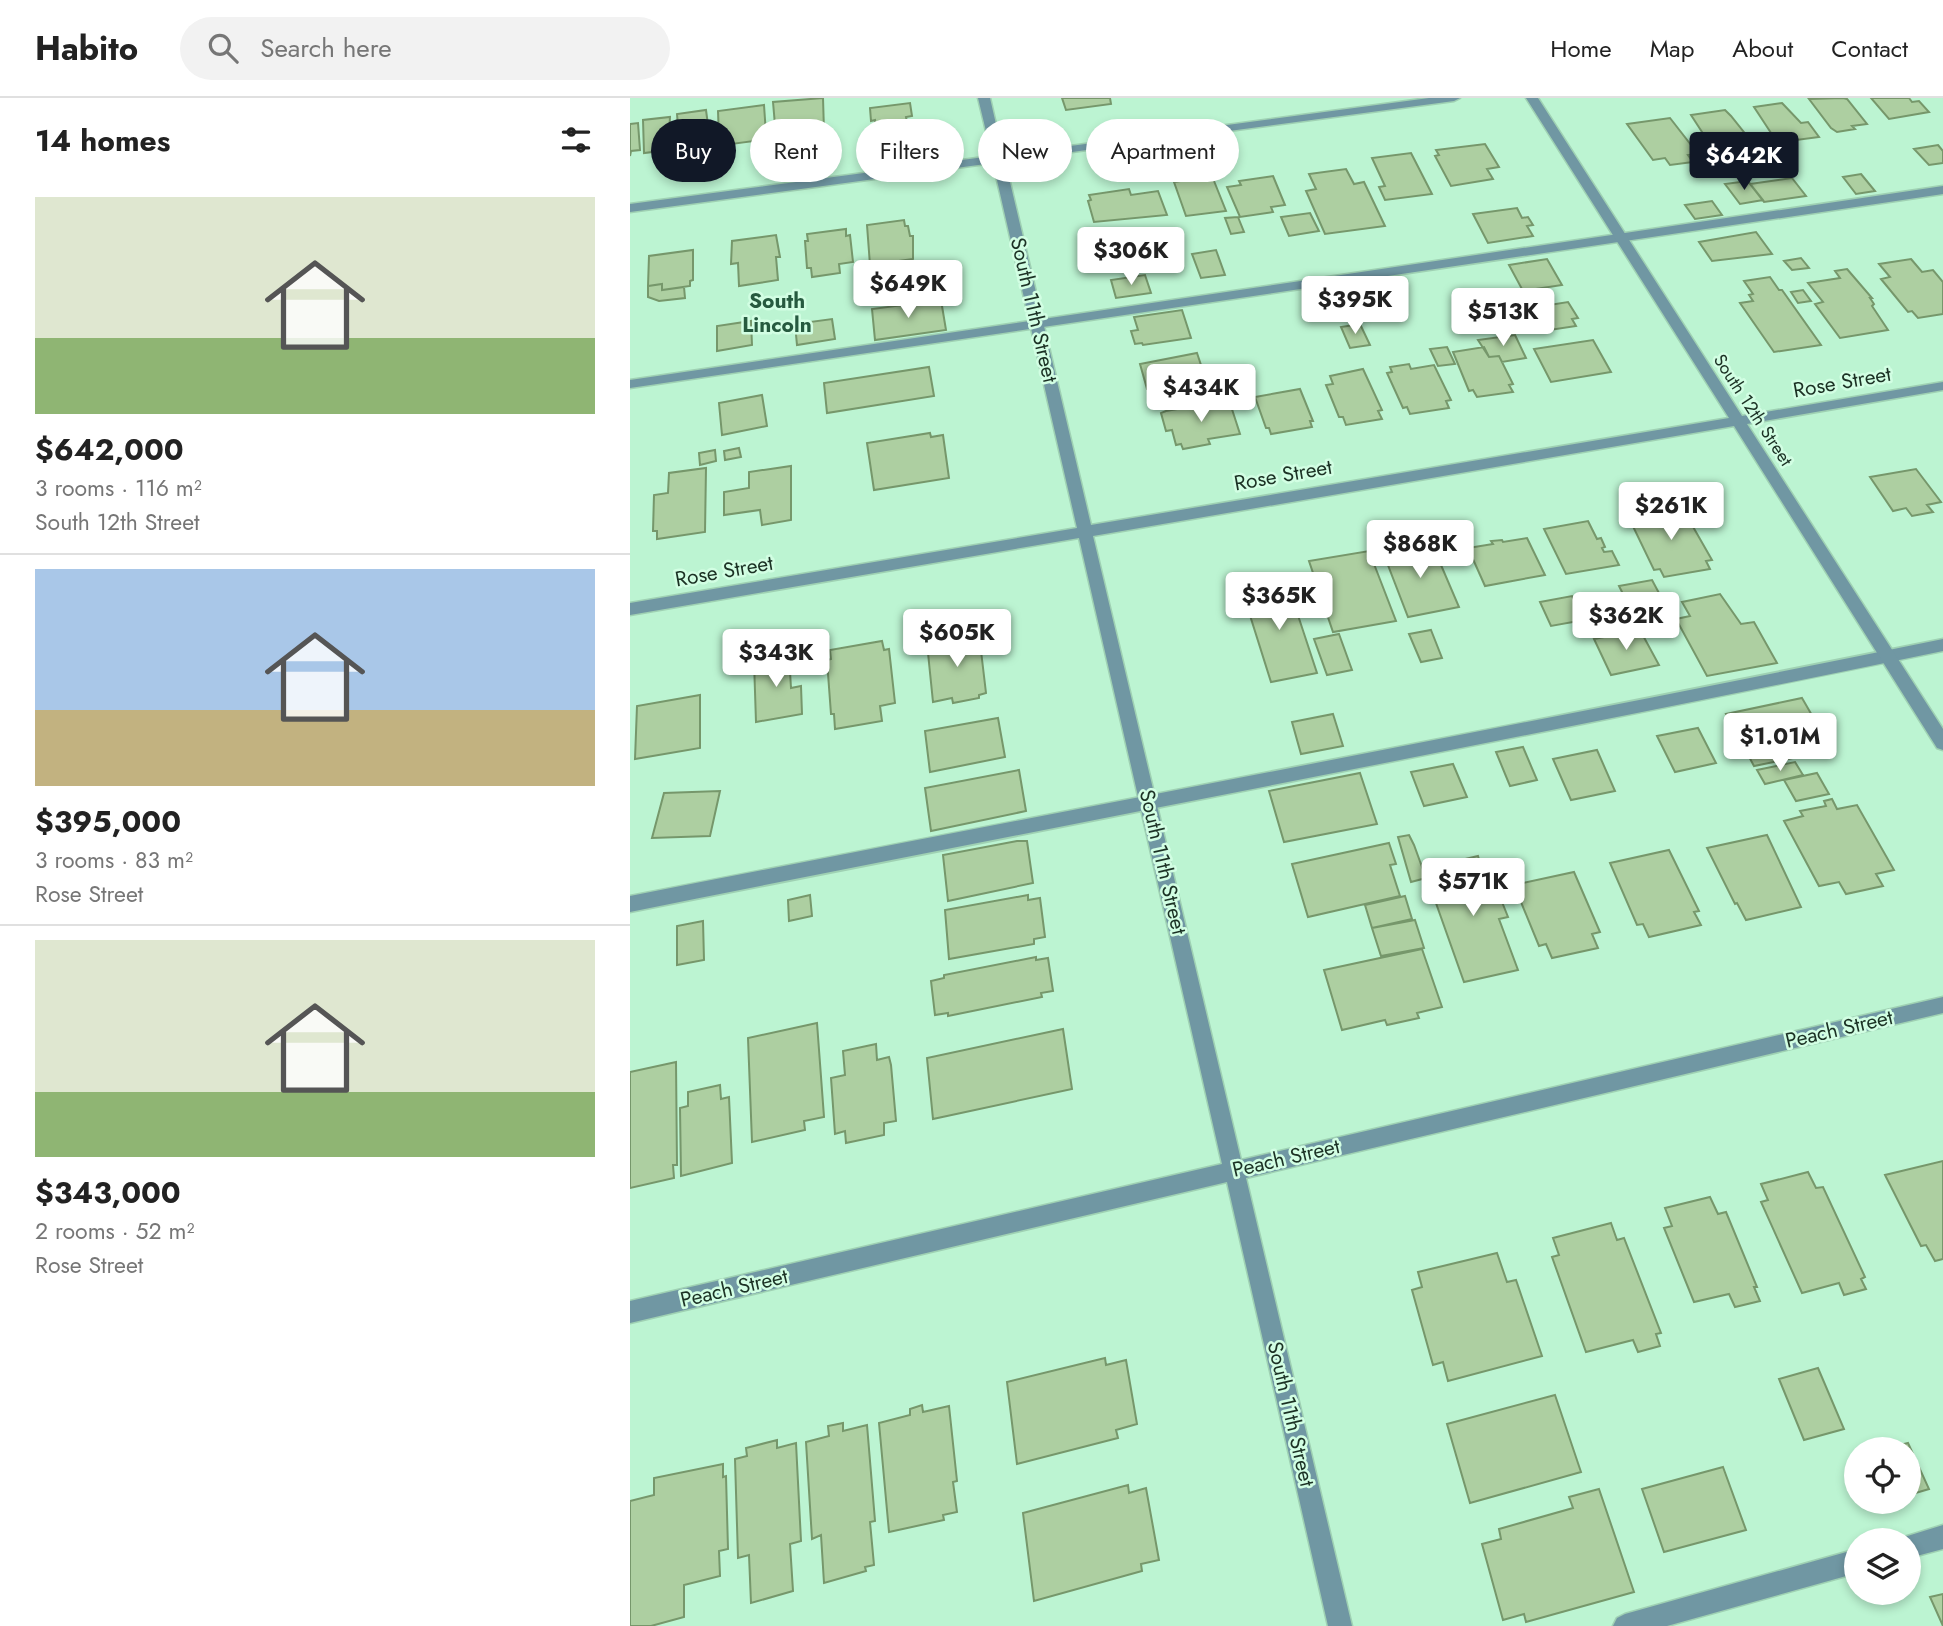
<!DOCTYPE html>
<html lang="en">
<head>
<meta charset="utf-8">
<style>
  :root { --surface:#fff; --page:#f2f2f2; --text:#222; --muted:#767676; --line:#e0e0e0; --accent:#111827 }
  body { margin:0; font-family:Jost,sans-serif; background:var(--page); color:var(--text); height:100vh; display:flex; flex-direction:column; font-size:26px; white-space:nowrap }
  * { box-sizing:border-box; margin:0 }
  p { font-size:23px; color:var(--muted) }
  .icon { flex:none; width:38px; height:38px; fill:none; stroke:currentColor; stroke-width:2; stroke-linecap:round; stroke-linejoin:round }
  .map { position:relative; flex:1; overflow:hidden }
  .details { display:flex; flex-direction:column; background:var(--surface); width:630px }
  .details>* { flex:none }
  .banner { position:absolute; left:21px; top:21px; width:665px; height:63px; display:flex; gap:14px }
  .tools { position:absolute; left:1214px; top:1339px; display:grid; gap:14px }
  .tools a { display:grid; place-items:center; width:77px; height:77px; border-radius:50%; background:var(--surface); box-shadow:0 4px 10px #0003; font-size:35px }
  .price { position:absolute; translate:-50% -60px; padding:0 16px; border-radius:7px; background:#fff; color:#222; font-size:23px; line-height:46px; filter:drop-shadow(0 2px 4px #0008) }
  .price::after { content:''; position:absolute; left:50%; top:42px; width:21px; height:16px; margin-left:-10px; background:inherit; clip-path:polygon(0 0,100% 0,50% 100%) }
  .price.selected { background:var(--accent); color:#fff }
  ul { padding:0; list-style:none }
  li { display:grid; align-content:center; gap:14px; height:371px; padding:0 35px }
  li+li { border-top:2px solid var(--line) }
  li span { display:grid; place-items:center; height:217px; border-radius:0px; color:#555 }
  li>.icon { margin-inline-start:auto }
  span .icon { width:126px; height:126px; fill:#fffc; stroke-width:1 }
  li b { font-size:30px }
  h2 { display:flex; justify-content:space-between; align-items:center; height:84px; padding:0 35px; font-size:30px }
  .pill { padding:0 24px; border-radius:32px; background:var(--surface); box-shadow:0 4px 10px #0003; font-size:24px; line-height:63px }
  .pill.selected { background:var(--accent); color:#fff }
  header { display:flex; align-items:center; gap:42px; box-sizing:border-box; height:98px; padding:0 35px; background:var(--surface); border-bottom:2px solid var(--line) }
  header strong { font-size:33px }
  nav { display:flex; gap:38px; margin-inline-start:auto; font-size:24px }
  .search { width:490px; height:63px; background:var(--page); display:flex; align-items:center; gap:18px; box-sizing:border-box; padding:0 24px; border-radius:38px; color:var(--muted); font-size:26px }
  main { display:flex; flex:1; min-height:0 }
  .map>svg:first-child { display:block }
  .building { fill:#adcfa1; stroke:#76976b; stroke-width:2 }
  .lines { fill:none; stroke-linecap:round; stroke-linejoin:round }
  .lane-casing { stroke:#9fd1b3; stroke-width:3 }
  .street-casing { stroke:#9fd1b3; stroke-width:3 }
  .lane { fill:#7097a3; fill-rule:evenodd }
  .street { fill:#7097a3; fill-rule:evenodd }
  .labels { text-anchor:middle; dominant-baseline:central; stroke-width:5; stroke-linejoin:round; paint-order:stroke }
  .far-street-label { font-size:18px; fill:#1b3124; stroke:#d2fee3 }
  .far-quarter-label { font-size:21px; font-weight:bold; fill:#265a3f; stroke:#d2fee3 }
  .street-label { font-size:21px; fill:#1b3124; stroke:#d2fee3 }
</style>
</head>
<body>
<header>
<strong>Habito</strong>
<div class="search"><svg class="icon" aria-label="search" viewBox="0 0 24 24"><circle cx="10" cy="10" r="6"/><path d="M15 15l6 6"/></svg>Search here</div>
<nav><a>Home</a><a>Map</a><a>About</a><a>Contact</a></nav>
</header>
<main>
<section class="details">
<h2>14 homes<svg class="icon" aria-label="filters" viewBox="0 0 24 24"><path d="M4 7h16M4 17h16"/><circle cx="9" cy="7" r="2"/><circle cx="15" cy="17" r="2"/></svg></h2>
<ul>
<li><span style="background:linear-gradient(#dfe7d0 65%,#8fb573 0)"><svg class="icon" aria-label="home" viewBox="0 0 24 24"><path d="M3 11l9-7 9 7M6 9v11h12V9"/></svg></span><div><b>$642,000</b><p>3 rooms · 116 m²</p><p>South 12th Street</p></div></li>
<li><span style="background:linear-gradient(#a9c7e8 65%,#c2b280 0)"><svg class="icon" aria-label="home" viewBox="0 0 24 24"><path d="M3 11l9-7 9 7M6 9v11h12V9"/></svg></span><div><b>$395,000</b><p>3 rooms · 83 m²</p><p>Rose Street</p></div></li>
<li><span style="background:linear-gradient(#dfe7d0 70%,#8fb573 0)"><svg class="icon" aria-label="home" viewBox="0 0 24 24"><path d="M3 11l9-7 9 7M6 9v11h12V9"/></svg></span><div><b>$343,000</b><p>2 rooms · 52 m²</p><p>Rose Street</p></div></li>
</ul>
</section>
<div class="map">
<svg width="1313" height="1528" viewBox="0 0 1313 1528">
  <rect width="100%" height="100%" fill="#bcf4d2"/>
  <path class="building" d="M 193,0 L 194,33 L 165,36 L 164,27 L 145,27 L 143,4 Z
    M 432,0 L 480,0 L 481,6 L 436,12 Z
    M 1213,0 L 1217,1 L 1237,26 L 1222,28 L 1225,31 L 1207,34 L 1201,30 L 1179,1 Z
    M 1241,0 L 1279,0 L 1282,4 L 1289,3 L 1299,14 L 1259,21 Z
    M 280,5 L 282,18 L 276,19 L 278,29 L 246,33 L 245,22 L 241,23 L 240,10 Z
    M 1152,5 L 1171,25 L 1178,24 L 1189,39 L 1159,43 L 1154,36 L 1143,38 L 1124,9 Z
    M 134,7 L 136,36 L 131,36 L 132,42 L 94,47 L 93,41 L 89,42 L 88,13 Z
    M 76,12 L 80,42 L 73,43 L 73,48 L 50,51 L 47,16 Z
    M 1095,12 L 1101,18 L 1125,48 L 1085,54 L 1061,17 Z
    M 40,19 L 38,52 L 14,55 L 13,22 Z
    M 1040,20 L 1068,56 L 1058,57 L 1063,64 L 1040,67 L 1035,60 L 1023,62 L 997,26 Z
    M 8,25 L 10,52 L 1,53 L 0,58 L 0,26 Z
    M 855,46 L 869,69 L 857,71 L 863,81 L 821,88 L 805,58 L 809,57 L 806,52 Z
    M 1308,47 L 1313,53 L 1313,65 L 1299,67 L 1284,51 Z
    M 781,55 L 802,96 L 755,102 L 749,89 L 755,88 L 742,60 Z
    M 716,71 L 724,86 L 734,84 L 755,128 L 695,136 L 676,93 L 686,91 L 679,76 Z
    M 1231,76 L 1245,93 L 1226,96 L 1213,79 Z
    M 582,78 L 596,113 L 556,118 L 544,84 Z
    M 643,78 L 655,107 L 641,109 L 643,114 L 610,119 L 597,89 L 611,87 L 609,83 Z
    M 1162,80 L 1176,98 L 1134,104 L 1120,86 Z
    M 1118,83 L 1133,102 L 1110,106 L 1095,86 Z
    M 499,91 L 501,97 L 528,93 L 537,117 L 464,124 L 458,103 L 461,102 L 459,97 Z
    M 1082,103 L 1092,117 L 1065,121 L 1055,107 Z
    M 887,110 L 892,120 L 898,119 L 903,127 L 897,128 L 903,138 L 858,145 L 843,116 Z
    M 680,115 L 689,133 L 659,138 L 651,119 Z
    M 608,119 L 614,134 L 601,136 L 595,120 Z
    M 274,122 L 275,128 L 278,128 L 280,138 L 283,138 L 283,161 L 240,167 L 237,127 Z
    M 216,131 L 216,138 L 220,137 L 223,164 L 209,166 L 210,175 L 182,179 L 181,170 L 177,170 L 175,143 L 178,143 L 177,136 Z
    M 1126,134 L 1142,156 L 1082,163 L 1069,144 Z
    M 146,137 L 150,159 L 146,159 L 148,182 L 109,188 L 108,165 L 101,166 L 102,143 Z
    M 63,152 L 63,182 L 60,183 L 60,188 L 32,192 L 32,186 L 18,188 L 19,158 Z
    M 586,152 L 595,177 L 571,180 L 562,156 Z
    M 1171,160 L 1179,170 L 1162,172 L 1154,163 Z
    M 917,161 L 932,187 L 893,193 L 879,167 Z
    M 1281,161 L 1292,174 L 1303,172 L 1313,184 L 1313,216 L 1288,220 L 1282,213 L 1278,214 L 1251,181 L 1260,179 L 1249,166 Z
    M 267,167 L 269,181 L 234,186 L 233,172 Z
    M 1217,171 L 1242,200 L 1240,200 L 1244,206 L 1242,208 L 1258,232 L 1210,240 L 1185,206 L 1193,204 L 1178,185 L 1210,180 L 1205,173 Z
    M 515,177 L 521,195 L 486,200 L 481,182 Z
    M 1140,179 L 1149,192 L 1152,192 L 1191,247 L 1144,254 L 1110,205 L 1123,203 L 1119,197 L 1123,196 L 1114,183 Z
    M 273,182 L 276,196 L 239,201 L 238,187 Z
    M 32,186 L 32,192 L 54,189 L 55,200 L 29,203 L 18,199 L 18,188 Z
    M 1173,192 L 1181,203 L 1168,205 L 1161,194 Z
    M 311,202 L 316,232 L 245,242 L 242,211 Z
    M 938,204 L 948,220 L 942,221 L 946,228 L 900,235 L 887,212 Z
    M 552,212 L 561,240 L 513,247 L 512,245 L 505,246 L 501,233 L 508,232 L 504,219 Z
    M 202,221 L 205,241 L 167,247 L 165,226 Z
    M 121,223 L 122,247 L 87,253 L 87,228 Z
    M 730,226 L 740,247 L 720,250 L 711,229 Z
    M 885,237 L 896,260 L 872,264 L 869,258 L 859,259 L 848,242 Z
    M 963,242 L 981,274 L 921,284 L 904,251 Z
    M 817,249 L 825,266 L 808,268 L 800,251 Z
    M 854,249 L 859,259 L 869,258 L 883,286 L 879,287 L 883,294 L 847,299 L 843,292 L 839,293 L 823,254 Z
    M 567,255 L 573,273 L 582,272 L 585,281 L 526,292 L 526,290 L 517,291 L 510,266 Z
    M 779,266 L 781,271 L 804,267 L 821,302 L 816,303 L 819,310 L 780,316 L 777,309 L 773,310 L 757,275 L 762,274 L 760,269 Z
    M 299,269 L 304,298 L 197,315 L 194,285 Z
    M 733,271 L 752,312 L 748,313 L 752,321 L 716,327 L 713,319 L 709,319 L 696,287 L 703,286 L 700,278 Z
    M 670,291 L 683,323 L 680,323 L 682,329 L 641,336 L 639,330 L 636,330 L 625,299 Z
    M 132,297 L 137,328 L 92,337 L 89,305 Z
    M 599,302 L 610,336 L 578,341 L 580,346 L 553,351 L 551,346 L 546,347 L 542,332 L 536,333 L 531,315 L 536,313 Z
    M 300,335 L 301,339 L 313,337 L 319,380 L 244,392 L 237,345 Z
    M 109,350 L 111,359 L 95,362 L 94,353 Z
    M 85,352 L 86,363 L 70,367 L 69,355 Z
    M 161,368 L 161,422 L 132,427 L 130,412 L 94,417 L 94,394 L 119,390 L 119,374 Z
    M 76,370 L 75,434 L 27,441 L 27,433 L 23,433 L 24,397 L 38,395 L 39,375 Z
    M 1286,371 L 1311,404 L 1297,407 L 1303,414 L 1282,418 L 1276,410 L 1263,413 L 1240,379 Z
    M 1049,409 L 1055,420 L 1058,420 L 1082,462 L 1076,463 L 1080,471 L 1034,479 L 1030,471 L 1024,472 L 998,418 Z
    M 958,423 L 967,441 L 971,440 L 975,449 L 972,450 L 974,454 L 982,453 L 989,467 L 936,476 L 914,431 Z
    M 897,440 L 915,477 L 855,488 L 838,450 L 863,446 L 861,443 L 872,442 L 873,444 Z
    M 798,445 L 801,454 L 805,453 L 829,509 L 778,519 L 756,462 L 759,462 L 755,452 Z
    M 739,453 L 766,523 L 703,534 L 679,463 Z
    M 1022,482 L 1038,512 L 1004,518 L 989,488 Z
    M 657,484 L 687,575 L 641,584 L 612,492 Z
    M 1090,496 L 1111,526 L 1124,524 L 1147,565 L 1077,578 L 1046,521 L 1060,518 L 1052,504 Z
    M 942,498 L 954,522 L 921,528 L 910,504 Z
    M 801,532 L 812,560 L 791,564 L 779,536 Z
    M 1010,532 L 1029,567 L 981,577 L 964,541 Z
    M 349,536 L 356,595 L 349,597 L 349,600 L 323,605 L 322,600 L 303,604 L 297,545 Z
    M 709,536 L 722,572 L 697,577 L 684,541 Z
    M 252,543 L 254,552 L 259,551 L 265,605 L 250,608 L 252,623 L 205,631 L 204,616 L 201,616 L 197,562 L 201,561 L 200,552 Z
    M 154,553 L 154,558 L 159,557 L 161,590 L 171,588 L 172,616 L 126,624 L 124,563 L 142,560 L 142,555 Z
    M 70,597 L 70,650 L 5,661 L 7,608 Z
    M 1172,600 L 1202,652 L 1124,668 L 1096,616 Z
    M 703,616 L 713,648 L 671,656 L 662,624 Z
    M 368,620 L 375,659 L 300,674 L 295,633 Z
    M 1068,630 L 1086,665 L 1045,674 L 1027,638 Z
    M 893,649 L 907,682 L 880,688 L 866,654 Z
    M 967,652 L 985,693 L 941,702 L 923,661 Z
    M 1165,664 L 1173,677 L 1135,686 L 1127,672 Z
    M 823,666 L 837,699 L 794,708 L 781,674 Z
    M 389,672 L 396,713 L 301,733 L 295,690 Z
    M 730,675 L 747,726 L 654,744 L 639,693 Z
    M 1187,675 L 1199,696 L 1166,703 L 1154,682 Z
    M 90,693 L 80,738 L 22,740 L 34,695 Z
    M 1202,701 L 1207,711 L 1227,707 L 1264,772 L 1246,776 L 1253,788 L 1216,796 L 1209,784 L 1189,788 L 1154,723 L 1173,718 L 1170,713 L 1196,708 L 1194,703 Z
    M 779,737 L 784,747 L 796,780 L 781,784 L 768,739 Z
    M 1137,737 L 1171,809 L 1116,822 L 1107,805 L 1105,806 L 1077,750 Z
    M 387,743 L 397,743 L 403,785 L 318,803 L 313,757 Z
    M 759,745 L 766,766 L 760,767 L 770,798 L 678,819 L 662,766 Z
    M 1039,752 L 1069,813 L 1064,814 L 1071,827 L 1019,839 L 1013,826 L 1007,827 L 980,765 Z
    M 848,758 L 850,765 L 856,764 L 878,819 L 869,821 L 888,872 L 834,884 L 796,777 L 812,773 L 810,767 Z
    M 944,774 L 970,834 L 962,836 L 968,850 L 922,860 L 916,846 L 909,848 L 884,787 Z
    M 180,797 L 182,818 L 159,823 L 158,802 Z
    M 398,797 L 398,802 L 410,800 L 415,839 L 404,841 L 404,846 L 319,861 L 315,812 Z
    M 775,798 L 782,821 L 742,830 L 735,807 Z
    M 785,822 L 794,850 L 751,858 L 742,830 Z
    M 73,823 L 74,862 L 47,867 L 47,828 Z
    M 792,851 L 812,909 L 787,915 L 789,920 L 757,927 L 755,922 L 712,932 L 694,872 Z
    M 406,859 L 406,862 L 418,860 L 423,893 L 411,895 L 412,899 L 318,918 L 318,915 L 305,917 L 301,883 L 314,880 L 314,877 Z
    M 187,925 L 194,1019 L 174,1023 L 175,1032 L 122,1044 L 118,940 Z
    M 433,931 L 442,991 L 303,1021 L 297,960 Z
    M 246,946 L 247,962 L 259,959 L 261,967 L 266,1023 L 254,1025 L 254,1037 L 216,1045 L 215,1033 L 205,1036 L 201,980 L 215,977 L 213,953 Z
    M 46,964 L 47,1067 L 43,1067 L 44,1080 L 0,1090 L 0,974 Z
    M 90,987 L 91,1001 L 99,999 L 102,1065 L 51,1078 L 50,1010 L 58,1008 L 58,994 Z
    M 1313,1063 L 1313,1161 L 1305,1163 L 1296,1147 L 1291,1148 L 1255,1077 Z
    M 1178,1074 L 1186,1090 L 1193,1089 L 1235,1179 L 1231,1181 L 1236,1191 L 1214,1197 L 1209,1185 L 1172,1195 L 1131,1104 L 1138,1102 L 1131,1086 Z
    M 1080,1099 L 1088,1116 L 1096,1114 L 1127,1189 L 1124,1189 L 1130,1203 L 1105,1209 L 1099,1196 L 1064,1204 L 1034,1130 L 1042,1128 L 1035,1110 Z
    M 981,1125 L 987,1142 L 994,1140 L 1031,1235 L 1026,1236 L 1030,1248 L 1008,1254 L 1003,1242 L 956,1254 L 922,1159 L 929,1157 L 923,1140 Z
    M 867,1155 L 877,1184 L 886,1182 L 912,1258 L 818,1283 L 813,1264 L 803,1267 L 782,1192 L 792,1189 L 788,1174 Z
    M 475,1260 L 476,1267 L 496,1262 L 507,1326 L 486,1332 L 488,1340 L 387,1366 L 377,1284 Z
    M 1188,1270 L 1214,1331 L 1174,1342 L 1149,1281 Z
    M 925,1297 L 951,1374 L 840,1405 L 817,1326 Z
    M 292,1307 L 293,1314 L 319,1308 L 327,1383 L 323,1384 L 327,1414 L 313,1417 L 314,1422 L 259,1434 L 249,1325 L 280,1317 L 280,1311 Z
    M 213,1325 L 213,1333 L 237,1327 L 245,1423 L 240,1424 L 244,1467 L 235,1469 L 236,1473 L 194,1485 L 191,1437 L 182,1441 L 176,1344 L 199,1338 L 198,1328 Z
    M 147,1342 L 147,1350 L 166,1345 L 171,1443 L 160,1446 L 163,1493 L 121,1505 L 119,1457 L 108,1460 L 105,1361 L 117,1358 L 116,1350 Z
    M 1278,1345 L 1299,1391 L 1279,1397 L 1279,1351 L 1255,1351 Z
    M 93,1366 L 93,1379 L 96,1378 L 98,1451 L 89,1453 L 90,1478 L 54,1487 L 54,1519 L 21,1528 L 0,1528 L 0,1403 L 24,1397 L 24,1380 Z
    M 1093,1369 L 1116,1432 L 1034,1454 L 1012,1391 Z
    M 498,1387 L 499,1395 L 516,1390 L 529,1462 L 511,1466 L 512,1473 L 404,1503 L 393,1415 Z
    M 969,1391 L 1004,1494 L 896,1524 L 894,1516 L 873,1522 L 852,1446 L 871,1441 L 869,1431 L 943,1410 L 939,1399 Z
    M 1313,1496 L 1313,1528 L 1300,1499 Z"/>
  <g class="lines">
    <g class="lane-casing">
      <path id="lane" d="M 1313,88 L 1313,96 L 0,290 L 0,282 Z
        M 1313,541 L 1313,553 C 876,643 438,726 0,814 L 0,798 C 438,712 876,630 1313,541 Z
        M 1313,1427 L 1313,1451 L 1279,1460 L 1279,1442 L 1270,1442 L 1271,1440 Z
        M 1227,1451 L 1227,1475 L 1037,1528 L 983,1528 L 987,1520 L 995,1516 Z"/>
    </g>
    <g class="street-casing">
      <path id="street" d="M 348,0 L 360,0 L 373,57 L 799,0 L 830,0 L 824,3 L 375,63 L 461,427 L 1099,320 L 896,0 L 908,0 L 1112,318 L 1313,284 L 1313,292 L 1117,326 L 1313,631 L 1313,652 L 1307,650 L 1104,328 L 463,438 L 611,1062 L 1313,899 L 1313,915 L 616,1080 L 722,1528 L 698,1528 L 597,1084 L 0,1225 L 0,1203 L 592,1066 L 449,440 L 0,517 L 0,505 L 447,430 L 363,65 L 0,114 L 0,106 L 362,58 Z"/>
    </g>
    <use href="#lane" class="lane"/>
    <use href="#street" class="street"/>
  </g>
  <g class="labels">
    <g class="far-street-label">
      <text transform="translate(1123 312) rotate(57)">South 12th Street</text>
    </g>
    <g class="far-quarter-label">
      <text x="147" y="203">South<tspan x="147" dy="24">Lincoln</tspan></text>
    </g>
    <g class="street-label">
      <text transform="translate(404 212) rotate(77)">South 11th Street</text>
      <text transform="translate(1212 284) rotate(-10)">Rose Street</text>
      <text transform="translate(653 377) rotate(-10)">Rose Street</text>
      <text transform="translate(94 473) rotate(-10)">Rose Street</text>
      <text transform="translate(533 764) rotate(77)">South 11th Street</text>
      <text transform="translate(1209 931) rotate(-13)">Peach Street</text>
      <text transform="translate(656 1060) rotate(-13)">Peach Street</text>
      <text transform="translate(104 1190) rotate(-13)">Peach Street</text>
      <text transform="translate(661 1316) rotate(77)">South 11th Street</text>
    </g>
  </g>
</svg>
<div class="tools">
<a><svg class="icon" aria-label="locate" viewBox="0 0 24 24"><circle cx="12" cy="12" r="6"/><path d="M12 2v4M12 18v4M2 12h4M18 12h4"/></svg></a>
<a><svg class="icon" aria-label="layers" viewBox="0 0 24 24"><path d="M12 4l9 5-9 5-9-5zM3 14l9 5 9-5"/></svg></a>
</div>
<b class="price selected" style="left:1114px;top:94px">$642K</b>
<b class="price" style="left:501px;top:189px">$306K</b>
<b class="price" style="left:278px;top:222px">$649K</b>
<b class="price" style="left:725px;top:238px">$395K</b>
<b class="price" style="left:873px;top:250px">$513K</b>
<b class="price" style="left:571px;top:326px">$434K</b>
<b class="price" style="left:1041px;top:444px">$261K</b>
<b class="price" style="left:790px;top:482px">$868K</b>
<b class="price" style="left:649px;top:534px">$365K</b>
<b class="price" style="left:996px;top:554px">$362K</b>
<b class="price" style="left:327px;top:571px">$605K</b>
<b class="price" style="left:146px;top:591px">$343K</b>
<b class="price" style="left:1150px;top:675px">$1.01M</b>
<b class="price" style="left:843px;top:820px">$571K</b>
<div class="banner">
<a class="pill selected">Buy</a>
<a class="pill">Rent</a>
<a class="pill">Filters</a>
<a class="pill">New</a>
<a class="pill">Apartment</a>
</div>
</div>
</main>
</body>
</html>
